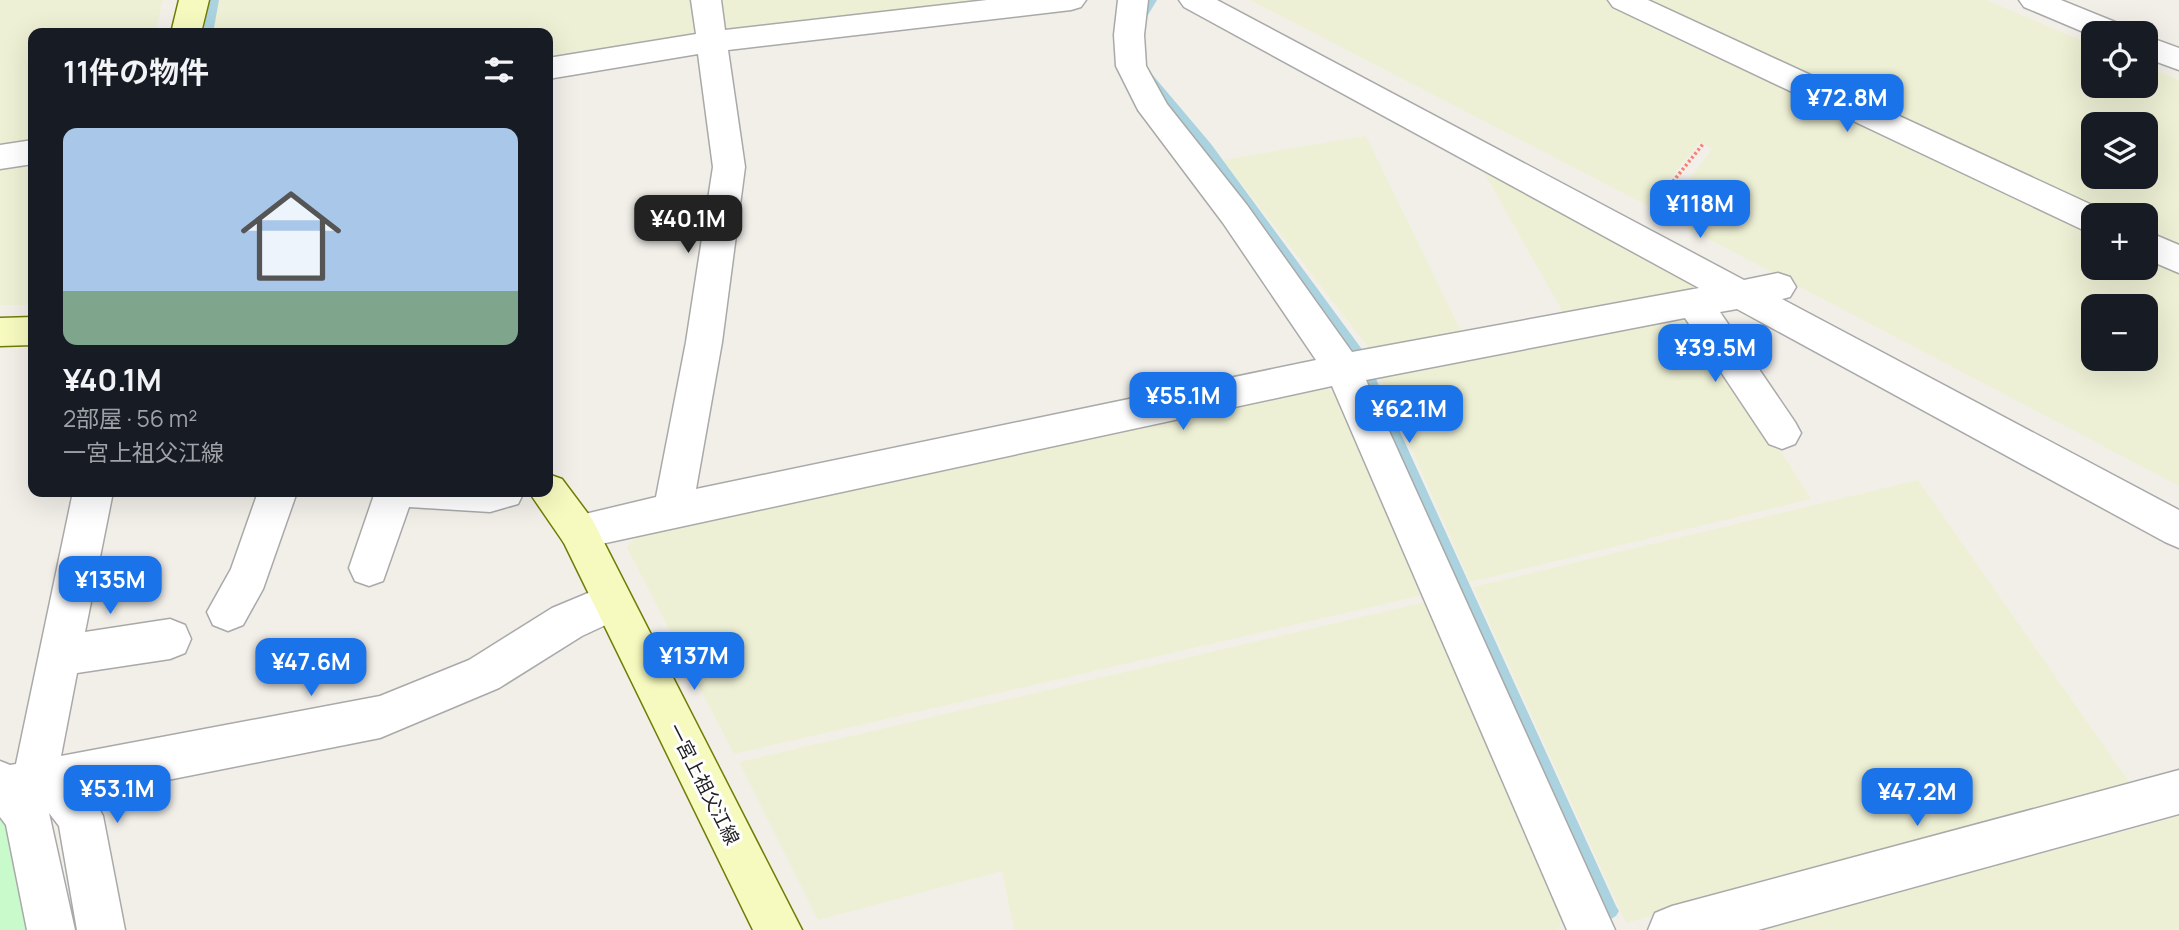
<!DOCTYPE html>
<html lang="ja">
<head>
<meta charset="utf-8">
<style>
  :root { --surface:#171b24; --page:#242831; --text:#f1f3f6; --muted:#9ea1a6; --accent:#1a73e8 }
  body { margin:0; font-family:Manrope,"Noto Sans JP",sans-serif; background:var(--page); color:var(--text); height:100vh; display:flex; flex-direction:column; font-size:26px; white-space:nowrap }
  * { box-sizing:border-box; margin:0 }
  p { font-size:23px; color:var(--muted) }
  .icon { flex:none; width:38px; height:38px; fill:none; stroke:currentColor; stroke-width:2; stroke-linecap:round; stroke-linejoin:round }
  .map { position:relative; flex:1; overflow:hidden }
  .sheet { position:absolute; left:28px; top:28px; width:525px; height:469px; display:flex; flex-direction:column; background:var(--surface); border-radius:14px; box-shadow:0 7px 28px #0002 }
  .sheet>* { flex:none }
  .tools { position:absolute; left:2081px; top:21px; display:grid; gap:14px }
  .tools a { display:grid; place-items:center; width:77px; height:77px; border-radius:14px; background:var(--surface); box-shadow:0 7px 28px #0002; font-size:35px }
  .price { position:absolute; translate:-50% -60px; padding:0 16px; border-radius:14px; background:var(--accent); color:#fff; font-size:23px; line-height:46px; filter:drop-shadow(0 2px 4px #0008) }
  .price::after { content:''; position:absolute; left:50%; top:42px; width:21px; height:16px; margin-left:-10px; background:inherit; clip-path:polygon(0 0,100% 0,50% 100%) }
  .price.active { background:#222; color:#fff }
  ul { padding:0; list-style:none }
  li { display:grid; align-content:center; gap:14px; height:371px; padding:0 35px }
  li span { display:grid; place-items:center; height:217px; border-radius:14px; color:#555 }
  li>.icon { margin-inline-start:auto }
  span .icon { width:126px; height:126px; fill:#fffc; stroke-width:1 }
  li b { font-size:30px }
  h2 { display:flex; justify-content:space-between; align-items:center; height:84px; padding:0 35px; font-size:30px }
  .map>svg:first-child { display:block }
  .farmland { fill:#eef0d5; fill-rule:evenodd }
  .park { fill:#c8facc }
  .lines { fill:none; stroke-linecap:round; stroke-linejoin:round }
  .stream { fill:#aad3df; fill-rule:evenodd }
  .street-casing { stroke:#a9a9a9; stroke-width:3 }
  .secondary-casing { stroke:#707d05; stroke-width:3 }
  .path { stroke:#fa8072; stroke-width:3.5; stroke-dasharray:2.5 2.5; stroke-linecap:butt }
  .street { fill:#fff; fill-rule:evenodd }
  .secondary { fill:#f7fabf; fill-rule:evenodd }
  .labels { text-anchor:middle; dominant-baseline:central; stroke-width:6; stroke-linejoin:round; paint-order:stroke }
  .street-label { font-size:19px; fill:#222; stroke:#fff }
</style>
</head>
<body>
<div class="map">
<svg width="2179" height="930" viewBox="0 0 2179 930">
  <rect width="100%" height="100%" fill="#f2efe9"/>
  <path class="farmland" d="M 0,0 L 163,0 L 155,33 L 33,33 L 33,146 L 0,151 Z
    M 218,0 L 693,0 L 695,30 L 684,39 L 548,59 L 548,33 L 212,33 Z
    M 719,0 L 989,0 L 735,30 L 722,26 Z
    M 1250,0 L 1609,0 L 2093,230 L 2093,268 L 2146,268 L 2146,255 L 2179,271 L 2179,486 L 1663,215 L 1712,149 L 1700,142 L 1648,206 ZM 2093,306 L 2146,306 L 2146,359 L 2093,359 Z
    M 1635,0 L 1986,0 L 2093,45 L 2093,86 L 2146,86 L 2146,66 L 2179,80 L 2179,252 L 2146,236 L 2146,215 L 2110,215 ZM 2093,124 L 2146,124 L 2146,177 L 2093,177 Z
    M 1366,136 L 1462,333 L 1372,352 L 1223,160 Z
    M 33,159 L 33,305 L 0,305 L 0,164 Z
    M 1482,169 L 1711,291 L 1565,316 Z
    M 1693,313 L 1811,499 L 1470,582 L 1377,370 Z
    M 1321,384 L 1343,399 L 1427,594 L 734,754 L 627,548 L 640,530 Z
    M 1918,480 L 2130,783 L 1626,923 L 1473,587 Z
    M 1430,601 L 1564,914 L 1558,930 L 1014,930 L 1002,871 L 818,920 L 739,762 Z
    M 2179,816 L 2179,930 L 1759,930 Z"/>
  <path class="park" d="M 0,811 L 15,825 L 30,930 L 0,930 Z"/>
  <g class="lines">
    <path class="stream" d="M 209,0 L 219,0 L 213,33 L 203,33 Z
      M 1147,0 L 1157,0 L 1142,25 L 1136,25 L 1134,23 Z
      M 1148,72 L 1151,73 L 1211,144 L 1361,348 L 1363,351 L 1361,354 L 1353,354 L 1203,150 L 1145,77 L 1145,73 Z
      M 1370,374 L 1374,376 L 1376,379 L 1616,906 L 1619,911 L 1616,916 L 1611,919 L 1606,916 L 1364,379 L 1366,376 Z"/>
    <g class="street-casing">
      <path id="street" d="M 691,0 L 721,0 L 725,30 L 987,0 L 1086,0 L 1081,7 L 1071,10 L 728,50 L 745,167 L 722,342 L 696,489 L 1316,360 L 1223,223 L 1138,110 L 1116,66 L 1114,35 L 1118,0 L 1148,0 L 1144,35 L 1146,66 L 1167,104 L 1247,205 L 1352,352 L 1699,288 L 1184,7 L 1179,0 L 1217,0 L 1744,280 L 1778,273 L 1790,277 L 1796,287 L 1790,297 L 1782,299 L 2179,510 L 2179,548 L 2165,542 L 1737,309 L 1720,312 L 1795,422 L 1801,433 L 1795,444 L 1782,449 L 1769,444 L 1685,318 L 1366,380 L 1615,930 L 1567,930 L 1332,386 L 578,549 L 564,543 L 558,531 L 564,519 L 656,497 L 686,342 L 713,167 L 698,54 L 548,79 L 548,58 L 696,34 Z
        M 1608,0 L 1648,0 L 2105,211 L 2107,215 L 2093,215 L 2093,233 L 2081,229 L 1613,7 Z
        M 2019,0 L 2061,0 L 2125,26 L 2129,33 L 2093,33 L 2093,36 L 2024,7 Z
        M 2146,36 L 2179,48 L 2179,70 L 2146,58 Z
        M 33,140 L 33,164 L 0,169 L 0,145 Z
        M 2146,231 L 2179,245 L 2179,273 L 2146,259 Z
        M 73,492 L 113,492 L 85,632 L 170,619 L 185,625 L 191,639 L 185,653 L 170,659 L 77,673 L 61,756 L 380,696 L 469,660 L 552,608 L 612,583 L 627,589 L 633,602 L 627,615 L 582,636 L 499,688 L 380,738 L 92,795 L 103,816 L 125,930 L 77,930 L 59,826 L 49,813 L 75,930 L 27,930 L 6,825 L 0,817 L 0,761 L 10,765 L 16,764 Z
        M 258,492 L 297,492 L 263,589 L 243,625 L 228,631 L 213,625 L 207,612 L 231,569 Z
        M 375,492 L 524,492 L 518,504 L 490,512 L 409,507 L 383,581 L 369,586 L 355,581 L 349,568 Z
        M 2179,770 L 2179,814 L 1758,930 L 1648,930 L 1655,913 L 1672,906 Z"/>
    </g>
    <g class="secondary-casing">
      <path id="secondary" d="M 179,0 L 209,0 L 201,33 L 171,33 Z
        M 33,317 L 33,345 L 0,346 L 0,318 Z
        M 548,474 L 562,479 L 592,519 L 802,930 L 753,930 L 564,543 L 529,492 L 548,492 Z"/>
    </g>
    <path class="path" d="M 1651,209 L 1703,144"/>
    <use href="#street" class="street"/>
    <use href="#secondary" class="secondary"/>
  </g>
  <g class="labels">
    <g class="street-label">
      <text transform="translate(704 784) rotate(63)">一宮上祖父江線</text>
    </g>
  </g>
</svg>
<div class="tools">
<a><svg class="icon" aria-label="locate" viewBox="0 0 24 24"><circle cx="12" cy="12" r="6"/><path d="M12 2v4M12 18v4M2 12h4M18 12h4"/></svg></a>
<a><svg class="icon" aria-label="layers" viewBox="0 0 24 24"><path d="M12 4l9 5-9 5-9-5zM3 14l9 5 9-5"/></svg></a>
<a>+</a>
<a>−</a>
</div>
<b class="price" style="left:1847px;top:134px">¥72.8M</b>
<b class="price" style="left:1700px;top:240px">¥118M</b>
<b class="price active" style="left:688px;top:255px">¥40.1M</b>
<b class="price" style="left:1715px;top:384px">¥39.5M</b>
<b class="price" style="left:1183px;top:432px">¥55.1M</b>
<b class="price" style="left:1409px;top:445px">¥62.1M</b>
<b class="price" style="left:110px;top:616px">¥135M</b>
<b class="price" style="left:694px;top:692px">¥137M</b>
<b class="price" style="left:311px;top:698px">¥47.6M</b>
<b class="price" style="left:117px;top:825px">¥53.1M</b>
<b class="price" style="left:1917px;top:828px">¥47.2M</b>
<section class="sheet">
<h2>11件の物件<svg class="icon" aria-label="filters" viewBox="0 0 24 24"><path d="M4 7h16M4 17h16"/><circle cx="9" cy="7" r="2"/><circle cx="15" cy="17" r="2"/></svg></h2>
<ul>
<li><span style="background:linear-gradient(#a9c7e8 75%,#7fa58c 0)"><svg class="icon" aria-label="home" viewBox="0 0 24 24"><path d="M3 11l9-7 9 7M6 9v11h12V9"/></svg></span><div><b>¥40.1M</b><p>2部屋 · 56 m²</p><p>一宮上祖父江線</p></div></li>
</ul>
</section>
</div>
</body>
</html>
